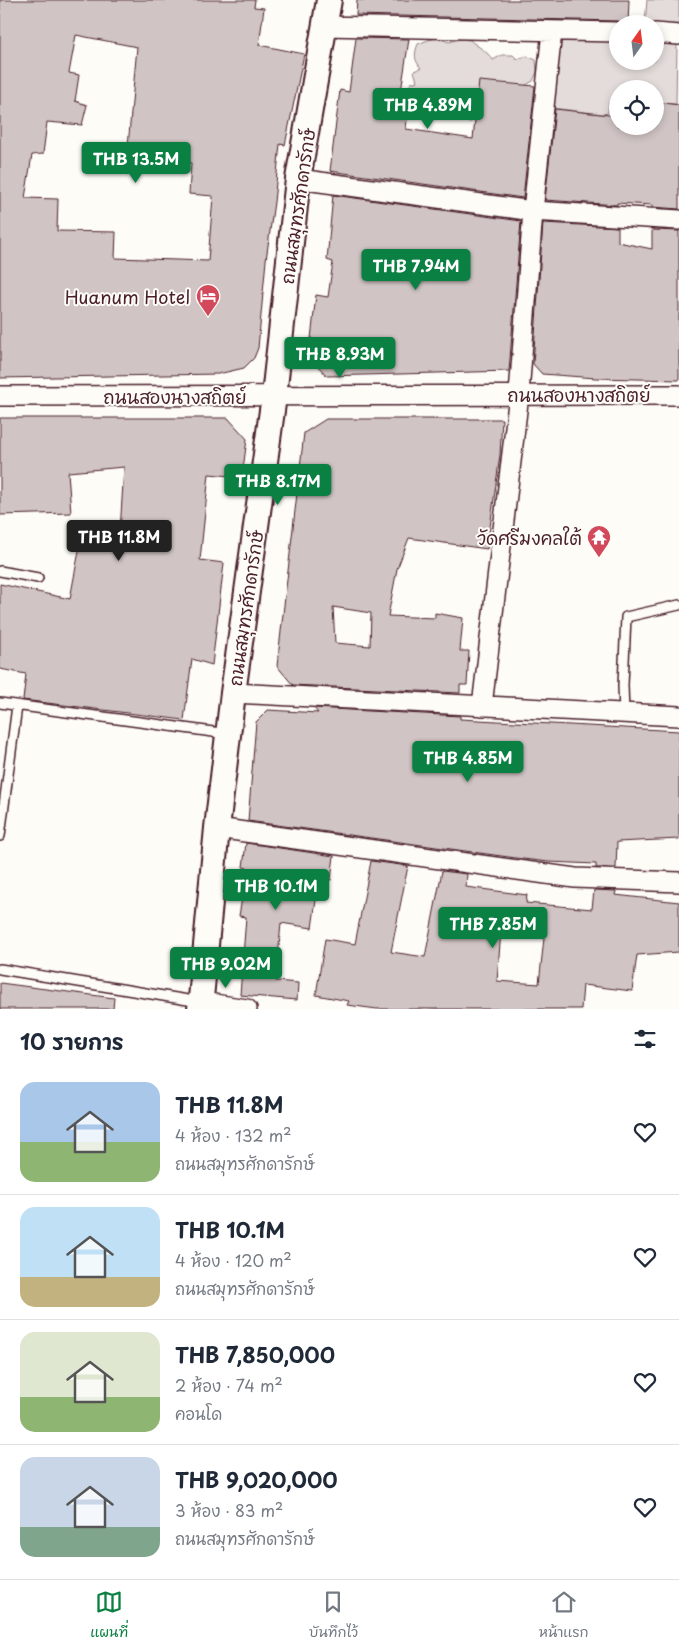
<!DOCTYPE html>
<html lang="th">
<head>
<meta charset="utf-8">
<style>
  :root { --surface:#fff; --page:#f6f6f7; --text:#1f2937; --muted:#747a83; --line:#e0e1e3; --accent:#0b8043 }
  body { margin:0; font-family:"Playpen Sans","Playpen Sans Thai",sans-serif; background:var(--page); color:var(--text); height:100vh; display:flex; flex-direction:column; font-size:19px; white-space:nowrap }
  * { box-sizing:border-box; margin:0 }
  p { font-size:16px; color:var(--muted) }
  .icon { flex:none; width:28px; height:28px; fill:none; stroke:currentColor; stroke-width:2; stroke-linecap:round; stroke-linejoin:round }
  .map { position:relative; height:1009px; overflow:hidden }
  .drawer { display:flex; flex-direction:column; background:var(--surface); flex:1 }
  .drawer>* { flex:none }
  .needle { width:32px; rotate:14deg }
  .tools { position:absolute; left:609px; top:15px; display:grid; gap:10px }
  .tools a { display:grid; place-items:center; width:55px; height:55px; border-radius:50%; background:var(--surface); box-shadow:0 2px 8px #0003; font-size:25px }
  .price { position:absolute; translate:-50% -42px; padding:0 11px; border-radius:5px; background:var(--accent); color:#fff; font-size:16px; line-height:32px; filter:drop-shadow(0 1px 2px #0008) }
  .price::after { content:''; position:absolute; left:50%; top:30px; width:15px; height:11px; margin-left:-8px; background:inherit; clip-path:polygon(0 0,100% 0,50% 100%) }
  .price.active { background:#222; color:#fff }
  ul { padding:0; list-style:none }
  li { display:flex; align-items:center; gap:15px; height:125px; padding:0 20px }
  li+li { border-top:1px solid var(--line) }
  li span { display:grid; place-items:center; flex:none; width:140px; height:100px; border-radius:15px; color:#555 }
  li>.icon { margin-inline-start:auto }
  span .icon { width:60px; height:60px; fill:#fffc; stroke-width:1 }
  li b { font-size:21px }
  h2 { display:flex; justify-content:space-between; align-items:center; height:60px; padding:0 20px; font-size:21px }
  .menu { display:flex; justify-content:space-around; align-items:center; height:70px; border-top:1px solid var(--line); background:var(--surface); font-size:14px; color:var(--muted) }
  .menu a { display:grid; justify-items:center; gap:2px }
  .menu .active { color:var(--accent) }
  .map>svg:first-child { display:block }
  .green { fill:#e3dcda; stroke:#967e82 }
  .building { fill:#d0c5c4; stroke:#4a1f2b; fill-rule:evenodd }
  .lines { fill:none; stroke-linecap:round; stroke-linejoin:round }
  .service-casing { stroke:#4a1f2b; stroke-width:12 }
  .minor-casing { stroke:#4a1f2b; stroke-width:22 }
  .tertiary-casing { stroke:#4a1f2b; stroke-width:28 }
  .service { stroke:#fdfcf7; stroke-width:9 }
  .minor { stroke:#fdfcf7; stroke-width:19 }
  .tertiary { stroke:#fdfcf7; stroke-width:24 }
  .labels { text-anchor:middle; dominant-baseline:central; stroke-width:4; stroke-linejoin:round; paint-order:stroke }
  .street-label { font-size:18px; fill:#4a1f2b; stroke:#fdfcf7 }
  .poi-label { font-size:18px; fill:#4a1f2b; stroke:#fdfcf7; text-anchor:end }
</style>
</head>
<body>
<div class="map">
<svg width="679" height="1009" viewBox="0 0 679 1009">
  <rect width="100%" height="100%" fill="#fdfcf7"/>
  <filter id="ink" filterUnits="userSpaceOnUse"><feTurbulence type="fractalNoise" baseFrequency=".02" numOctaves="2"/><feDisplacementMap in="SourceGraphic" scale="10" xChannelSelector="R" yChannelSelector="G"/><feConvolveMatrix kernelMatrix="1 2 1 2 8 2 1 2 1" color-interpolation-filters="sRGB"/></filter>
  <g filter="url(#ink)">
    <path class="green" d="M 647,0 L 679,0 L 679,26 L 645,23 Z
      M 438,38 L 449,42 L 460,39 L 470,40 C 478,47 487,51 493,60 L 502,55 L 513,55 L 517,59 L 527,56 L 536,60 L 537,72 L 533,81 L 476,114 L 471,122 L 460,120 L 454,111 C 441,118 430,118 415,117 C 412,112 410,95 408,88 L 411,83 L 417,81 L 414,71 L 421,68 C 414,60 414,54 418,44 L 428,40 Z
      M 559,38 L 617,40 L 618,61 L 655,61 L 655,41 L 677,43 L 676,104 L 655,102 L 655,89 L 618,89 L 617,103 L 609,102 L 608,113 L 603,114 L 551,108 Z"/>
    <path class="building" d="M 0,0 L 255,0 L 254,7 L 264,8 L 259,45 L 304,54 L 285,145 L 280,144 L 274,202 L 266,260 L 258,348 L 254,358 L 244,368 L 218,374 L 0,378 ZM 76,35 L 137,47 L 127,157 L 191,163 L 189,194 L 213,196 L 208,261 L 115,258 L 116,232 L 57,231 L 58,199 L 25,198 L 32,155 L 43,154 L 47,122 L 82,125 L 87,105 L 75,101 L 79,75 L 69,73 Z
      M 357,0 L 629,0 L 628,24 L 618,21 L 356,15 Z
      M 356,38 L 409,39 L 400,98 L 409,100 L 406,129 L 473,139 L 479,81 L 535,86 L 523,198 L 330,171 L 340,90 L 349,92 Z
      M 655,102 L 679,105 L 679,209 L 652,207 L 652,205 L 617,203 L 617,205 L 545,200 L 555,109 L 618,116 L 618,126 L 655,126 Z
      M 333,195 L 521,221 L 509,371 L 327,376 L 309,356 L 316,295 L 328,297 L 333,262 L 327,260 Z
      M 543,223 L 618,227 L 618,242 L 652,249 L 652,230 L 679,231 L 679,380 L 596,378 L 542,374 L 533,364 Z
      M 0,418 L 228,418 L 247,439 L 242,477 L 209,474 L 200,560 L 224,563 L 212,665 L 192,659 L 184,720 L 23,700 L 26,674 L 0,669 L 0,584 L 70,599 L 81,540 L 119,547 L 124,467 L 68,472 L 71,513 L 0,515 Z
      M 326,419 L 502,419 L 500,455 L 487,549 L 409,538 L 397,569 L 388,616 L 435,618 L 435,613 L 463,618 L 460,651 L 469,651 L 467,685 L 460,685 L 460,693 L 293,685 L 277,666 L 304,433 ZM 333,607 L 371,613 L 370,646 L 335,643 Z
      M 314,708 L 460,716 L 460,719 L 679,731 L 679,839 L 617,842 L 616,868 L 596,868 L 596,864 L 549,862 L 523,859 L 248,821 L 256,722 L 268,710 L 318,713 Z
      M 246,843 L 334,856 L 331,880 L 319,879 L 312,928 L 281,923 L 276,981 L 298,983 L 297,1000 L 240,995 L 246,917 L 239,916 L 247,868 L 243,867 Z
      M 371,861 L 408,866 L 391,952 L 425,957 L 442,871 L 467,874 L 466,887 L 527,895 L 526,903 L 592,909 L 594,890 L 616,891 L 615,895 L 679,902 L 679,952 L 637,955 L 632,991 L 583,985 L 581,1009 L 377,1009 L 347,1005 L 349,1001 L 316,995 L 325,939 L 355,944 ZM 501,931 L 544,938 L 539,984 L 497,981 Z
      M 0,983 L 114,998 L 113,1009 L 0,1009 Z"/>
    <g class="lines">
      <g class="service-casing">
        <path id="service" d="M 0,571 L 38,578
          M 0,703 L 228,734
          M 624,714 L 623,685 L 626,617 L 679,605
          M 0,836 L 17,706
          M 0,969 L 200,1002"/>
      </g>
      <g class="minor-casing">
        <path id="minor" d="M 324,26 L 618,32
          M 655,33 L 679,35
          M 298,179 L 533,211 L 679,220
          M 0,396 L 679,395
          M 233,693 L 679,716
          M 482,706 L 519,394 L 533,211 L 552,31
          M 217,828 L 575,878 L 679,882
          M 201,1002 L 247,1009"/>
      </g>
      <g class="tertiary-casing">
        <path id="tertiary" d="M 200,1009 L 217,828 L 233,693 L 274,396 L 298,179 L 329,0"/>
      </g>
      <use href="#service" class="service"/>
      <use href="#minor" class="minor"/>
      <use href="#tertiary" class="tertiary"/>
    </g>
  </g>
  <defs>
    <g id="hotel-pin" transform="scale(1.25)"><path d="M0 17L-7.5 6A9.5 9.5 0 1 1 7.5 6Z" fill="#d1495b" stroke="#fdfcf7"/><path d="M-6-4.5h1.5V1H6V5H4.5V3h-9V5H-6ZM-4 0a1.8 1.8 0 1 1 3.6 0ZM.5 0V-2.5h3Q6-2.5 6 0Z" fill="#fff"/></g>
    <g id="temple-pin" transform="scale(1.25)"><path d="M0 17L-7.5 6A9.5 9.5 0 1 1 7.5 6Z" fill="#d1495b" stroke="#fdfcf7"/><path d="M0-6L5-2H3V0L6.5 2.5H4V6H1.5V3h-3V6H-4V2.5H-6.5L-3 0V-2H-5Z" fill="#fff"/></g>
  </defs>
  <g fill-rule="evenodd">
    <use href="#hotel-pin" x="208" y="296"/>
    <use href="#temple-pin" x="599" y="537"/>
  </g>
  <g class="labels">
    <g class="street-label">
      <text transform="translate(297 206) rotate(-82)">ถนนสมุทรศักดารักษ์</text>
      <text x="579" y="394">ถนนสองนางสถิตย์</text>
      <text x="175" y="396">ถนนสองนางสถิตย์</text>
      <text transform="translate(245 608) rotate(-82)">ถนนสมุทรศักดารักษ์</text>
    </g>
    <g class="poi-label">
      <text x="190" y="296">Huanum Hotel</text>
      <text x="582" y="537">วัดศรีมงคลใต้</text>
    </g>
  </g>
</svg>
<div class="tools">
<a><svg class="needle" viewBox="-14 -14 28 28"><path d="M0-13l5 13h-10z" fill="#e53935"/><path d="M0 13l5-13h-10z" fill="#747a83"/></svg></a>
<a><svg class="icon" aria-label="locate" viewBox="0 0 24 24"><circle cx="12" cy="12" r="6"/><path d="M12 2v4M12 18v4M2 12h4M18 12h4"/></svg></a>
</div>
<b class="price" style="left:428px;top:130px">THB 4.89M</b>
<b class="price" style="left:136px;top:184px">THB 13.5M</b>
<b class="price" style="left:416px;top:291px">THB 7.94M</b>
<b class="price" style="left:340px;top:379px">THB 8.93M</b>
<b class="price" style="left:278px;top:506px">THB 8.17M</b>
<b class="price active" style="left:119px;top:562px">THB 11.8M</b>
<b class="price" style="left:468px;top:783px">THB 4.85M</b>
<b class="price" style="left:276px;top:911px">THB 10.1M</b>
<b class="price" style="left:493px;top:949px">THB 7.85M</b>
<b class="price" style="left:226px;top:989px">THB 9.02M</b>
</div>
<section class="drawer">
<h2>10 รายการ<svg class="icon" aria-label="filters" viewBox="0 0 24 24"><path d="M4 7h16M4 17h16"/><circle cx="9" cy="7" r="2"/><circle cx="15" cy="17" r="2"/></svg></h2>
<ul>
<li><span style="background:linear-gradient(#a9c7e8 60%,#8fb573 0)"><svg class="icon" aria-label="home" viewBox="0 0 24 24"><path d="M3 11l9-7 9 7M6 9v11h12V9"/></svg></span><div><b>THB 11.8M</b><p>4 ห้อง · 132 m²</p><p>ถนนสมุทรศักดารักษ์</p></div><svg class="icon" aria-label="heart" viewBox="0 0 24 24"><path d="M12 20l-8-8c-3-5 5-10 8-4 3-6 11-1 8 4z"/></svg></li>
<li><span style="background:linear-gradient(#bfe0f5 70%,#c2b280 0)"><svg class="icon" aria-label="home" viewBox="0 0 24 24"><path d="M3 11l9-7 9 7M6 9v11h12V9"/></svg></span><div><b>THB 10.1M</b><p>4 ห้อง · 120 m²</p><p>ถนนสมุทรศักดารักษ์</p></div><svg class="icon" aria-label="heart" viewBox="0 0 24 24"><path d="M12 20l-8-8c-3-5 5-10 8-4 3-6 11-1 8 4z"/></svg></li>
<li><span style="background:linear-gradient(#dfe7d0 65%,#8fb573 0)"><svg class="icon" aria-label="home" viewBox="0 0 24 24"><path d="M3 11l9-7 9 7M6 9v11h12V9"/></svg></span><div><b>THB 7,850,000</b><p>2 ห้อง · 74 m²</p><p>คอนโด</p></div><svg class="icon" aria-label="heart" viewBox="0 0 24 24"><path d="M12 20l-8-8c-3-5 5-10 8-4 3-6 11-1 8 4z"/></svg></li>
<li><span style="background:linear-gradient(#c9d6e8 70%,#7fa58c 0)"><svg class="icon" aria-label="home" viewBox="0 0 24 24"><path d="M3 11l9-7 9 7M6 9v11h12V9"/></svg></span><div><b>THB 9,020,000</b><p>3 ห้อง · 83 m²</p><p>ถนนสมุทรศักดารักษ์</p></div><svg class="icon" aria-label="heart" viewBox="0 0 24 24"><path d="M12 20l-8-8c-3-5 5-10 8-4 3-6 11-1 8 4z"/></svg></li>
</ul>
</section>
<nav class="menu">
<a class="active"><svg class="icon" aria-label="map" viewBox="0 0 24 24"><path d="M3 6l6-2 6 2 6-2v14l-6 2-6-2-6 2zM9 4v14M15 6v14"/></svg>แผนที่</a>
<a><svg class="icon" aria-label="saved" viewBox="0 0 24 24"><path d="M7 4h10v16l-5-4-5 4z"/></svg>บันทึกไว้</a>
<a><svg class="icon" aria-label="home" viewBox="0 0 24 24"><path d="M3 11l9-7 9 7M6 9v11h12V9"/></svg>หน้าแรก</a>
</nav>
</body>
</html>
